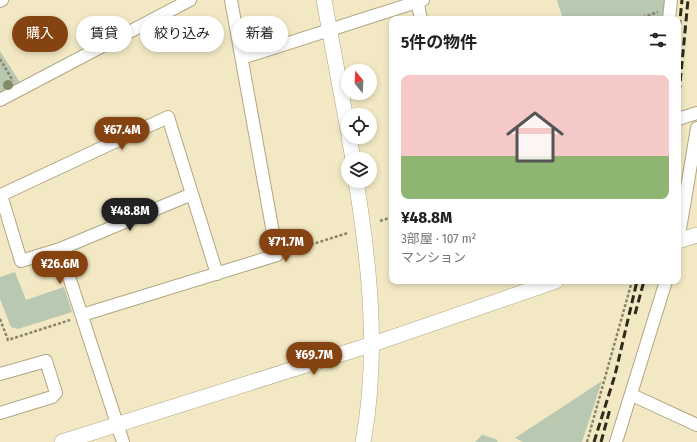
<!DOCTYPE html>
<html lang="ja">
<head>
<meta charset="utf-8">
<style>
  :root { --surface:#fff; --page:#f2f2f2; --text:#222; --muted:#767676; --line:#e0e0e0; --accent:#854311 }
  body { margin:0; font-family:"Fira Sans Condensed","Noto Sans JP",sans-serif; background:var(--page); color:var(--text); height:100vh; display:flex; flex-direction:column; font-size:15px; white-space:nowrap }
  * { box-sizing:border-box; margin:0 }
  p { font-size:13px; color:var(--muted) }
  .icon { flex:none; width:22px; height:22px; fill:none; stroke:currentColor; stroke-width:2; stroke-linecap:round; stroke-linejoin:round }
  .map { position:relative; flex:1; overflow:hidden }
  .side { position:absolute; left:389px; top:16px; width:292px; height:268px; display:flex; flex-direction:column; background:var(--surface); border-radius:8px; box-shadow:0 2px 6px #0003 }
  .side>* { flex:none }
  .guide { position:absolute; left:12px; top:16px; width:317px; height:36px; display:flex; gap:8px }
  .needle { width:26px; rotate:342deg }
  .buttons { position:absolute; left:341px; top:64px; display:grid; gap:8px }
  .buttons a { display:grid; place-items:center; width:36px; height:36px; border-radius:50%; background:var(--surface); box-shadow:0 2px 6px #0003; font-size:20px }
  .price { position:absolute; translate:-50% -34px; padding:0 9px; border-radius:14px; background:var(--accent); color:#fff; font-size:13px; line-height:26px; filter:drop-shadow(0 1px 2px #0008) }
  .price::after { content:''; position:absolute; left:50%; top:24px; width:12px; height:9px; margin-left:-6px; background:inherit; clip-path:polygon(0 0,100% 0,50% 100%) }
  .price.selected { background:#222; color:#fff }
  ul { padding:0; list-style:none }
  li { display:grid; align-content:center; gap:8px; height:212px; padding:0 12px }
  li+li { border-top:1px solid var(--line) }
  li span { display:grid; place-items:center; height:124px; border-radius:8px; color:#555 }
  li>.icon { margin-inline-start:auto }
  span .icon { width:72px; height:72px; fill:#fffc; stroke-width:1 }
  li b { font-size:17px }
  h2 { display:flex; justify-content:space-between; align-items:center; height:48px; padding:0 12px; font-size:17px }
  .pill { padding:0 14px; border-radius:18px; background:var(--surface); box-shadow:0 2px 6px #0003; font-size:14px; line-height:36px }
  .pill.selected { background:var(--accent); color:#fff }
  .map>svg:first-child { display:block }
  .green { fill:#b8c8b1 }
  .lines { fill:none; stroke-linecap:round; stroke-linejoin:round }
  .minor-casing { stroke:#b0a683; stroke-width:14 }
  .tertiary-casing { stroke:#b0a683; stroke-width:16 }
  .path { stroke:#8b846b; stroke-width:2.5; stroke-dasharray:3 2; stroke-linecap:butt }
  .minor { stroke:#fff; stroke-width:12 }
  .tertiary { stroke:#fff; stroke-width:15 }
  .rail { stroke:#2e2a1c; stroke-width:3; stroke-dasharray:8 4; stroke-linecap:butt }
  .tree { fill:#828c66 }
</style>
</head>
<body>
<div class="map">
<svg width="697" height="442" viewBox="0 0 697 442">
  <rect width="100%" height="100%" fill="#f2e8c3"/>
  <path class="green" d="M 557,0 L 669,0 L 667,14 L 661,19 L 563,19 Z
    M 0,51 L 21,84 L 0,96 Z
    M 15,272 L 26,300 L 64,287 L 72,312 L 18,329 L 11,327 L 0,299 L 0,277 Z
    M 602,381 L 582,442 L 523,442 L 515,438 Z
    M 483,434 L 483,435 L 498,440 L 497,442 L 475,442 Z"/>
  <g class="lines">
    <g class="minor-casing">
      <path id="minor" d="M 417,0 L 421,19
        M 0,1 L 2,0
        M 669,19 L 671,0
        M 242,58 L 423,0
        M 0,100 L 190,0
        M 678,119 L 697,113
        M 192,194 L 60,249 L 21,261 L 1,195 L 168,117 L 217,274
        M 678,241 L 697,128
        M 60,249 L 123,442
        M 82,315 L 277,255 L 231,0
        M 0,374 L 46,361 L 56,393 L 52,397 L 0,413
        M 632,395 L 697,425
        M 616,442 L 666,281"/>
    </g>
    <g class="tertiary-casing">
      <path id="tertiary" d="M 324,0 L 348,130
        M 349,137 L 353,159
        M 356,181 C 370,267 379,356 363,442
        M 678,241 L 697,235
        M 62,442 L 373,344 L 556,281"/>
    </g>
    <path class="path" d="M 638,19 L 658,12
      M 0,59 L 13,81
      M 380,221 L 392,217
      M 287,252 L 348,233
      M 0,319 L 8,340 L 70,320
      M 587,442 L 632,281"/>
    <use href="#minor" class="minor"/>
    <use href="#tertiary" class="tertiary"/>
    <path class="rail" d="M 678,40 L 682,0
      M 678,105 L 688,0
      M 635,314 L 644,281
      M 594,442 L 615,375 L 637,281
      M 601,442 L 610,409"/>
  </g>
  <circle class="tree" cx="8" cy="85" r="5"/>
</svg>
<div class="buttons">
<a><svg class="needle" viewBox="-14 -14 28 28"><path d="M0-13l5 13h-10z" fill="#e53935"/><path d="M0 13l5-13h-10z" fill="#767676"/></svg></a>
<a><svg class="icon" aria-label="locate" viewBox="0 0 24 24"><circle cx="12" cy="12" r="6"/><path d="M12 2v4M12 18v4M2 12h4M18 12h4"/></svg></a>
<a><svg class="icon" aria-label="layers" viewBox="0 0 24 24"><path d="M12 4l9 5-9 5-9-5zM3 14l9 5 9-5"/></svg></a>
</div>
<b class="price" style="left:122px;top:151px">¥67.4M</b>
<b class="price selected" style="left:130px;top:232px">¥48.8M</b>
<b class="price" style="left:286px;top:263px">¥71.7M</b>
<b class="price" style="left:60px;top:285px">¥26.6M</b>
<b class="price" style="left:314px;top:376px">¥69.7M</b>
<div class="guide">
<a class="pill selected">購入</a>
<a class="pill">賃貸</a>
<a class="pill">絞り込み</a>
<a class="pill">新着</a>
</div>
<section class="side">
<h2>5件の物件<svg class="icon" aria-label="filters" viewBox="0 0 24 24"><path d="M4 7h16M4 17h16"/><circle cx="9" cy="7" r="2"/><circle cx="15" cy="17" r="2"/></svg></h2>
<ul>
<li><span style="background:linear-gradient(#f6c9c9 65%,#8fb573 0)"><svg class="icon" aria-label="home" viewBox="0 0 24 24"><path d="M3 11l9-7 9 7M6 9v11h12V9"/></svg></span><div><b>¥48.8M</b><p>3部屋 · 107 m²</p><p>マンション</p></div></li>
</ul>
</section>
</div>
</body>
</html>
